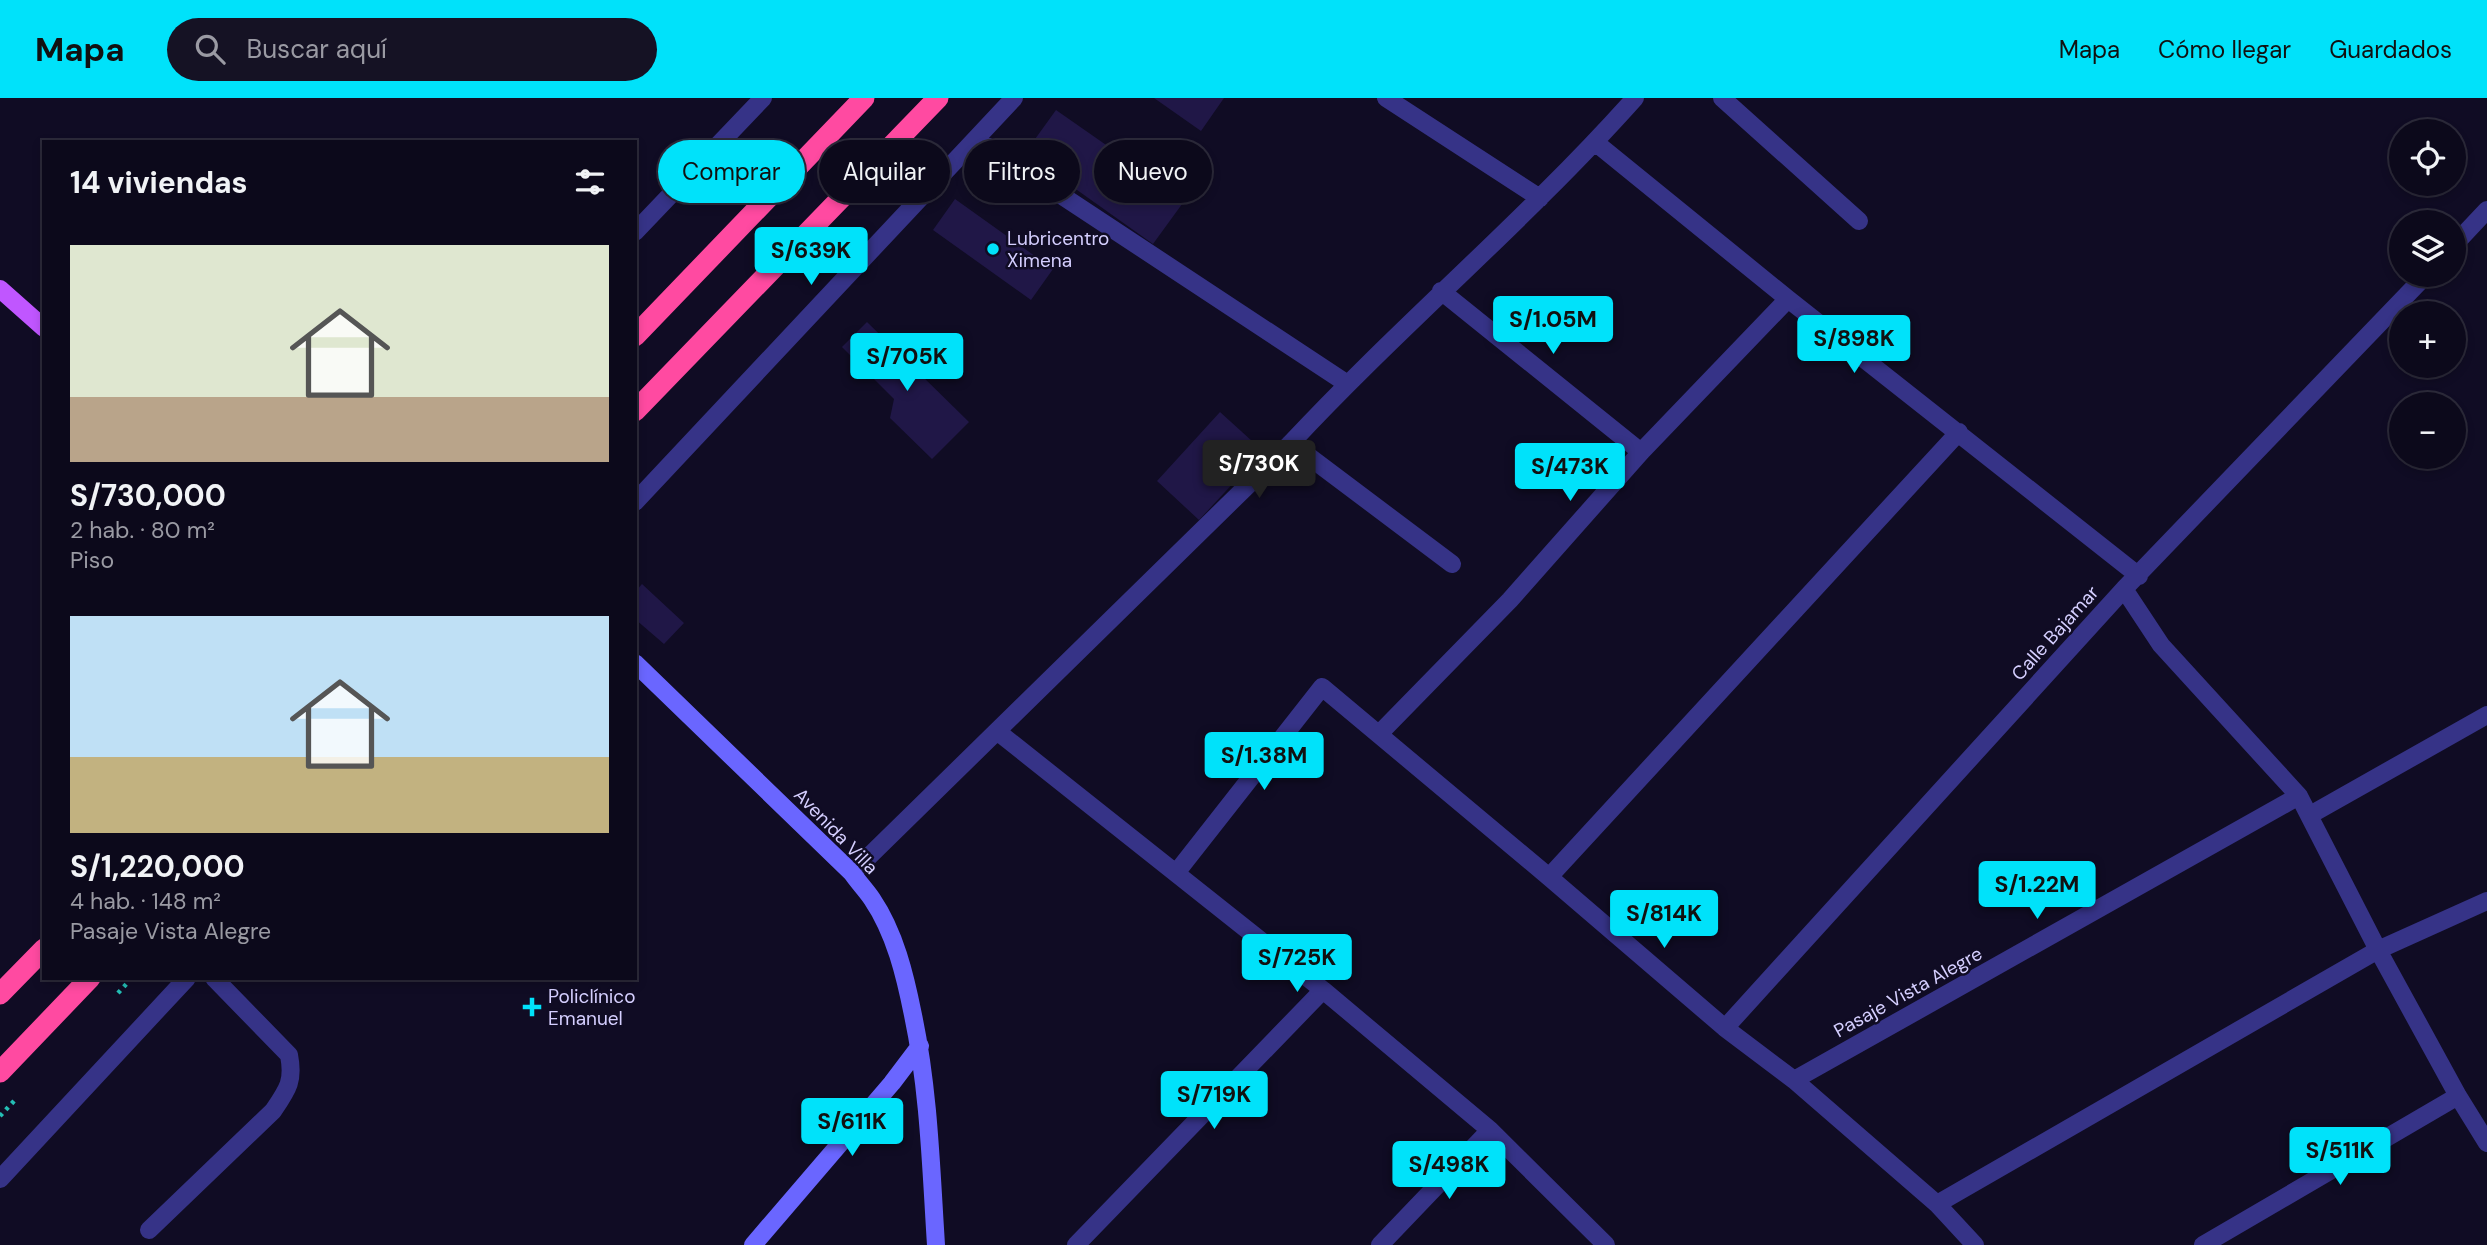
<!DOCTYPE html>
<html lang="es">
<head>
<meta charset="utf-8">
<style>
  :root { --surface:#0c091b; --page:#151224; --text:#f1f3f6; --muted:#9a9aa3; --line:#2c2a3a; --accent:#00e2fa }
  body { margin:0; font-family:"DM Sans",sans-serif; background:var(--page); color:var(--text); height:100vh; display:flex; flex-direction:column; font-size:26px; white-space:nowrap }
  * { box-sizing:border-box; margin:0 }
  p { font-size:23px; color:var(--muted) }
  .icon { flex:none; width:38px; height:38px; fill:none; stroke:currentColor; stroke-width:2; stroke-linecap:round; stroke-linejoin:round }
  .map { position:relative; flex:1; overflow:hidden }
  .side { position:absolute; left:42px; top:42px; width:595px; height:840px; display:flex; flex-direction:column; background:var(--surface); border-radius:0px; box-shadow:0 4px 10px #0003,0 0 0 2px var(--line) }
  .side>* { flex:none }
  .guide { position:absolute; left:658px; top:42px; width:665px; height:63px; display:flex; gap:14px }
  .fabs { position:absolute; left:2389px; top:21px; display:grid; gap:14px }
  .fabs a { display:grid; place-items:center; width:77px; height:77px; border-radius:50%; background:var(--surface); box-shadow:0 4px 10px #0003,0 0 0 2px var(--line); font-size:35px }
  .price { position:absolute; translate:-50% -60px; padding:0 16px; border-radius:7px; background:var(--accent); color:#111; font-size:23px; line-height:46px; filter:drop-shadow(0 2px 4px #0008) }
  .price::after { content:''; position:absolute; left:50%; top:42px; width:21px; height:16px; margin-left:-10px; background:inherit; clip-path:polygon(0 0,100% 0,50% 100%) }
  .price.selected { background:#222; color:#fff }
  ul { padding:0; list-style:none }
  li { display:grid; align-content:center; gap:14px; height:371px; padding:0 28px }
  li span { display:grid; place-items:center; height:217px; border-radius:0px; color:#555 }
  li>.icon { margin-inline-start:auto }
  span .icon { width:126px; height:126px; fill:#fffc; stroke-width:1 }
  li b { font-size:30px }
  h2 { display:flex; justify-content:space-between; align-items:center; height:84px; padding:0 28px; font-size:30px }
  .pill { padding:0 24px; border-radius:32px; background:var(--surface); box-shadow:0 4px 10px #0003,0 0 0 2px var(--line); font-size:24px; line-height:63px }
  .pill.selected { background:var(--accent); color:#111 }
  header { display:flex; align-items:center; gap:42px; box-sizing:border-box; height:98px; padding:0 35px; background:var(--accent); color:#111 }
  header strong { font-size:33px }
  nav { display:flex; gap:38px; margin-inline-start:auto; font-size:24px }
  .search { width:490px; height:63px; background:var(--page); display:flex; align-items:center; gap:18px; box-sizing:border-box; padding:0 24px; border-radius:38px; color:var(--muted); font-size:26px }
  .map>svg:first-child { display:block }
  .building { fill:#201747 }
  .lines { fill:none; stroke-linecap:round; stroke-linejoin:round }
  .path { stroke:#24beb5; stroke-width:4.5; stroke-dasharray:3.5 5; stroke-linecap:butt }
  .lane { stroke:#363387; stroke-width:18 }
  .street { stroke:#363387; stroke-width:18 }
  .secondary { stroke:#6a66ff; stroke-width:18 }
  .primary { stroke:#c056ff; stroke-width:18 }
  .highway { stroke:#ff4aa1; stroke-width:21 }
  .poi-dot { fill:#00e2fa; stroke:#100c24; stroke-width:2.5 }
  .labels { text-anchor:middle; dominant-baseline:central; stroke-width:5; stroke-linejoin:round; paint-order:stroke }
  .poi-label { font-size:19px; fill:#d5cfff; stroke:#100c24; text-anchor:start }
  .street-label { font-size:19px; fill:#d5cfff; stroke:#100c24 }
</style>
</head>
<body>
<header>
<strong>Mapa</strong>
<div class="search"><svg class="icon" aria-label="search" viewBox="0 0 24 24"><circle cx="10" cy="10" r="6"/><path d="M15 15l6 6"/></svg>Buscar aquí</div>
<nav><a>Mapa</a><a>Cómo llegar</a><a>Guardados</a></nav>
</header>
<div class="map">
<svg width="2487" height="1147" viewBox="0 0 2487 1147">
  <rect width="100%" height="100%" fill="#100c24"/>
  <path class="building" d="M 1154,0 L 1224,0 L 1201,33 Z
    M 1056,12 L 1185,102 L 1153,146 L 1025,55 Z
    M 955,101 L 1053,171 L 1031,202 L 933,132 Z
    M 867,224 L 969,324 L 932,361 L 890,320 L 894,301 L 842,249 Z
    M 1220,314 L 1263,353 L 1199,422 L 1157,383 Z
    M 642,486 L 684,525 L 664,546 L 635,521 L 635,494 Z"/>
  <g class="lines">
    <path class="path" d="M 118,895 L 132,880
      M 0,1018 L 15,1002"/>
    <path class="lane" d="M 1291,345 L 1452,466
      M 149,1132 L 273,1013 C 288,991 294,983 289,957 L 214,880"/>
    <path class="street" d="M 1386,0 L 1540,100
      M 1722,0 L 1859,123
      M 976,41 L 1346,285
      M 1596,45 L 1788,201 L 2139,478
      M 635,134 L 763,0
      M 2454,147 L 2487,112
      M 1441,193 L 1641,354
      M 635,404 L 1014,0
      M 2124,491 L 2161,547 L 2299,698 L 2378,852 L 2458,998 L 2487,1045
      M 998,634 L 1323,892 L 1490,1032 L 1606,1147
      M 1379,636 L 1510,502 L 1641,354 L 1788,201
      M 2310,717 L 2487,617
      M 852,775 L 1291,345 C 1402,226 1527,121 1635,0
      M 1176,775 L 1322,589 L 1549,779 L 1725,930 L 1794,982 L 1937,1106 L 1975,1147
      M 1549,779 L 1959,334
      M 1725,930 L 2124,491 L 2426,177
      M 1794,982 L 2299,698
      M 0,1081 L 187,880
      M 1937,1106 L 2378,852 L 2487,803
      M 1076,1147 L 1323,892
      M 1380,1147 L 1490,1032
      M 2203,1147 L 2458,998"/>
    <path class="secondary" d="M 635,565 L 852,775 C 858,784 866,792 872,801 C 895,835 905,877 913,917 C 929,993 931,1070 936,1147
      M 753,1147 L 892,985 L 920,948"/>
    <path class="primary" d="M 0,191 L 44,230"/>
    <path class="highway" d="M 635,238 L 864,0
      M 635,313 L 938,0
      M 0,896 L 44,851
      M 0,974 L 90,880"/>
  </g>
  <g class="poi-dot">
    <circle cx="993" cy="151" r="7"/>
    <path d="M528.5 898.5h7v7h7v7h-7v7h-7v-7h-7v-7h7z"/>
  </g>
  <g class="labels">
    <g class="poi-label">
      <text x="1007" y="140">Lubricentro<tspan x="1007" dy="22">Ximena</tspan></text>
      <text x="548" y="898">Policlínico<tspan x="548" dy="22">Emanuel</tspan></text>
    </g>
    <g class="street-label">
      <text transform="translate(2055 535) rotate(-48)">Calle Bajamar</text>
      <text transform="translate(836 733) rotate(46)">Avenida Villa</text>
      <text transform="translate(1908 894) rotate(-29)">Pasaje Vista Alegre</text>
    </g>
  </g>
</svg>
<div class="fabs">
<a><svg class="icon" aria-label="locate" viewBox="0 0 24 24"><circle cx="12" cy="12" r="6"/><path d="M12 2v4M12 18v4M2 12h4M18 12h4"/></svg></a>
<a><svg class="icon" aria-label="layers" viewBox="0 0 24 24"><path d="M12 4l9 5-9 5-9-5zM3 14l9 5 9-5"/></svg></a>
<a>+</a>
<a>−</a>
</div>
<b class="price" style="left:811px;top:189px">S/639K</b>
<b class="price" style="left:1553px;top:258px">S/1.05M</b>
<b class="price" style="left:1854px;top:277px">S/898K</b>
<b class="price" style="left:907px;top:295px">S/705K</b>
<b class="price selected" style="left:1259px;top:402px">S/730K</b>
<b class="price" style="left:1570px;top:405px">S/473K</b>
<b class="price" style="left:1264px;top:694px">S/1.38M</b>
<b class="price" style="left:2037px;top:823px">S/1.22M</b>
<b class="price" style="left:1664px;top:852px">S/814K</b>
<b class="price" style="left:1297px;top:896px">S/725K</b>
<b class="price" style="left:1214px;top:1033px">S/719K</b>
<b class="price" style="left:852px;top:1060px">S/611K</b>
<b class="price" style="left:2340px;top:1089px">S/511K</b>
<b class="price" style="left:1449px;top:1103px">S/498K</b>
<div class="guide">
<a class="pill selected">Comprar</a>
<a class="pill">Alquilar</a>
<a class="pill">Filtros</a>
<a class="pill">Nuevo</a>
</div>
<section class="side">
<h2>14 viviendas<svg class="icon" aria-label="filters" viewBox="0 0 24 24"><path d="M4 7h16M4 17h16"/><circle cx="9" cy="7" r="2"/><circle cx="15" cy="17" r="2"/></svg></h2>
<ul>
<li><span style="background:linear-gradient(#dfe7d0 70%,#b9a48a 0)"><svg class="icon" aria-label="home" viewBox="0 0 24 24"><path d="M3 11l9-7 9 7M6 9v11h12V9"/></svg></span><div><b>S/730,000</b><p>2 hab. · 80 m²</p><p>Piso</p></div></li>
<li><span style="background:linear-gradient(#bfe0f5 65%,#c2b280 0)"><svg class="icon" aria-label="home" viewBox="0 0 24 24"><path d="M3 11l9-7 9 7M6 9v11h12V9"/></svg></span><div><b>S/1,220,000</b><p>4 hab. · 148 m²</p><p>Pasaje Vista Alegre</p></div></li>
</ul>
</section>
</div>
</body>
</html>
